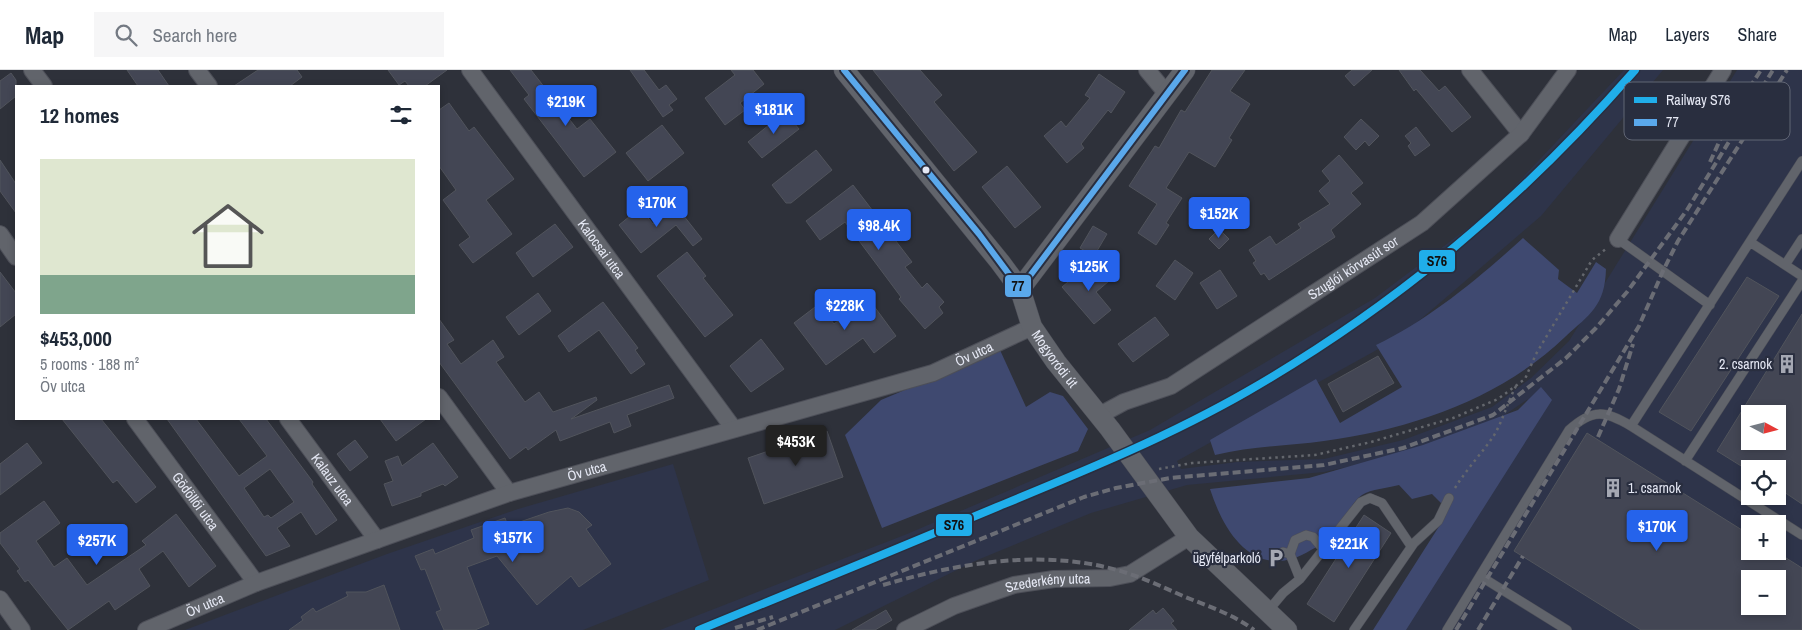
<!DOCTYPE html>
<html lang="en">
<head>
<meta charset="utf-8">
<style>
  :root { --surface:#fff; --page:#f6f6f7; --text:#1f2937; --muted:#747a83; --line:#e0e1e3; --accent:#2563eb }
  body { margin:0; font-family:"Archivo Narrow",sans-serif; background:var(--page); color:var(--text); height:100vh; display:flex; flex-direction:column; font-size:19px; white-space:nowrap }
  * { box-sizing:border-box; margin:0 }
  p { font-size:16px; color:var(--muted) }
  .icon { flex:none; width:28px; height:28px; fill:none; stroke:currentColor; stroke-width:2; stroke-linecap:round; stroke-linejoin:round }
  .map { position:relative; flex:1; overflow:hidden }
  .sheet { position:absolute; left:15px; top:15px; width:425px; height:335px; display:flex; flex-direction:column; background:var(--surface); border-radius:0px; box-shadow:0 2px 8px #0003 }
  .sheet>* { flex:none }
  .needle { width:32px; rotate:97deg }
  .buttons { position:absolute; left:1741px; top:335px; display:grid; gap:10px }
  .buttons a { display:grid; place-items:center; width:45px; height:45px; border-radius:0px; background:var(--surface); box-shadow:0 2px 8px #0003; font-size:25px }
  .price { position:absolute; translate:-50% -42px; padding:0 11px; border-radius:5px; background:var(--accent); color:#fff; font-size:16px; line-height:32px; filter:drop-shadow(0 1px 2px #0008) }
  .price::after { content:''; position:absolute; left:50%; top:30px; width:15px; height:11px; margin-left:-8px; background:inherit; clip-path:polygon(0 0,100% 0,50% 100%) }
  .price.selected { background:#222; color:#fff }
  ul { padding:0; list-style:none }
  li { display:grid; align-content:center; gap:10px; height:265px; padding:0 25px }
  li+li { border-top:1px solid var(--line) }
  li span { display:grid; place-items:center; height:155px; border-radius:0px; color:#555 }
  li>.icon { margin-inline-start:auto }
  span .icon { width:90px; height:90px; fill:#fffc; stroke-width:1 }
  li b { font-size:21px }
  h2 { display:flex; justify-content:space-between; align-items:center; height:60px; padding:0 25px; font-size:21px }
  header { display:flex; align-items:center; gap:30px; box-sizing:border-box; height:70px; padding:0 25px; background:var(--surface); border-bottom:1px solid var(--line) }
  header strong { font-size:24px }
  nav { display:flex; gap:28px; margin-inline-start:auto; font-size:18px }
  .search { width:350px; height:45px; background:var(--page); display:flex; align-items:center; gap:12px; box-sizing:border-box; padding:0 18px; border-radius:0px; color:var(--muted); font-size:19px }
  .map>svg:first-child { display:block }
  .built { fill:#2e344a; fill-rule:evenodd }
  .green { fill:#3f4970 }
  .building { fill:#434654; stroke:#51545c; fill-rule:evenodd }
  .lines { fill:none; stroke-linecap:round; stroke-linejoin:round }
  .service-casing { stroke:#4d4f58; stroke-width:10 }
  .minor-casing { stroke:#4d4f58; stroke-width:18 }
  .tertiary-casing { stroke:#4d4f58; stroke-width:21 }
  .path { stroke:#64676d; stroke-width:2.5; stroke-dasharray:2.5 4; stroke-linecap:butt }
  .service { stroke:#61646b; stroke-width:9 }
  .minor { stroke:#61646b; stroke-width:16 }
  .tertiary { stroke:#61646b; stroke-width:20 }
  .rail { stroke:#6b6d75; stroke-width:4; stroke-dasharray:8 4; stroke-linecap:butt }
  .bus-1-casing { stroke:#292e3f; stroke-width:10 }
  .bus-1 { stroke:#5aa8eb; stroke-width:6 }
  .rail-1-casing { stroke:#292e3f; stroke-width:11 }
  .rail-1 { stroke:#20aeea; stroke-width:8 }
  .bus-dot { fill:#e5e8f4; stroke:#292e3f; stroke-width:2 }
  .labels { text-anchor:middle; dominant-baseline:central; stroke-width:4.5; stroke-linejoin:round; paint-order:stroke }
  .street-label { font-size:14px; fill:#e5e8f4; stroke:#292e3f }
  .poi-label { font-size:14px; fill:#e5e8f4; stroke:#292e3f; text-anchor:end }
  .key { fill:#292e3f; stroke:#616675; stroke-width:1 }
  .key-label { font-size:14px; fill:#e5e8f4 }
  .line-badge { stroke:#292e3f; stroke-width:2 }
  .pale-badge-label { font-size:14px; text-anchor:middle; font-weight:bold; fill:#111 }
</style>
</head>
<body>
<header>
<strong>Map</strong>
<div class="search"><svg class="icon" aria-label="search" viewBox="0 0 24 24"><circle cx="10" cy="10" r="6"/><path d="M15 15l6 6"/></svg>Search here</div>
<nav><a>Map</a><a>Layers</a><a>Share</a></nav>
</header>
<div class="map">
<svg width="1802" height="560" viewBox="0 0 1802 560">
  <rect width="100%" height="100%" fill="#2e313a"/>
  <path class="built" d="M 1624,0 L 1663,0 L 1541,146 L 1400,267 L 1177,391 L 1181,399 L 1237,392 L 1324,389 L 1403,370 L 1492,337 L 1531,308 L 1569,271 L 1737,0 L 1802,0 L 1802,560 L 1381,560 L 1528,329 L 1493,353 L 1403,385 L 1324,402 L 1187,415 L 1091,443 L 975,491 L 835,560 L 660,560 L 907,464 L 1150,360 L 1375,228 L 1492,140 ZM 1750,344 L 1778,344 L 1778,371 L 1750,371 ZM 1750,399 L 1778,399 L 1778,426 L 1750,426 ZM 1750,454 L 1778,454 L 1778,481 L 1750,481 ZM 1750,509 L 1778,509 L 1778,536 L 1750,536 Z
    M 673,394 L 709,510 L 583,560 L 185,560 L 387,484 L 518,439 Z"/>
  <path class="green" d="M 1523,168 L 1559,200 L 1558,209 L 1577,223 L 1596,192 L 1606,199 C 1605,236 1590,244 1565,267 C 1500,329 1412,359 1324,371 C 1288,376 1251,376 1215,385 L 1210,370 L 1316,309 L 1340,353 L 1402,317 L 1376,275 C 1430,249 1479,208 1523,168 Z
    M 1000,280 L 1026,337 L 1050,322 L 1063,326 L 1088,359 L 1078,381 L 882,458 L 845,365 L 881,330 Z
    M 1541,317 L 1552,330 L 1406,560 L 1373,560 L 1445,447 L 1447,439 L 1432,424 L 1412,429 L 1399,415 C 1388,418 1371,419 1362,425 C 1350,433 1341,458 1330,468 C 1325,473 1317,477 1311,480 C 1257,513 1225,466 1210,419 L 1309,408 L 1423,375 L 1518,340 Z"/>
  <path class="building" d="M 127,0 L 158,0 L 169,16 L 138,16 Z
    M 258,0 L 297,0 L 302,7 L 290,16 L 234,16 Z
    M 388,0 L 447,0 L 425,16 L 409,16 L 405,11 L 399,15 Z
    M 510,0 L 531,0 L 577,59 L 590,49 L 616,82 L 584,107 L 524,29 L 529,25 Z
    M 630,0 L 644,0 L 659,20 L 666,15 L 677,29 L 669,35 L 673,40 L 663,47 Z
    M 731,0 L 753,0 L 764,14 L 740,33 L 745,40 L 725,55 L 705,28 L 735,5 Z
    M 873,0 L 920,0 L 942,25 L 934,32 L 977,82 L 954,101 Z
    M 1212,0 L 1245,0 L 1230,21 L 1250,34 L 1229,68 L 1232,70 L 1215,97 L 1189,82 L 1166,118 L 1182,128 L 1166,153 L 1169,155 L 1156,175 L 1138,163 L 1157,134 L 1129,116 L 1155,76 L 1159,78 L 1181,40 L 1185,42 Z
    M 1352,0 L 1372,0 L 1354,16 L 1345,6 Z
    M 1399,0 L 1420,0 L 1439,21 L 1445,16 L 1471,47 L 1452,62 L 1416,19 L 1414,21 Z
    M 11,3 L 16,10 L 16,26 L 0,39 L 0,11 Z
    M 1099,4 L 1125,22 L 1111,43 L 1108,40 L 1081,74 L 1084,78 L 1067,93 L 1044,66 L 1061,51 L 1066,57 L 1090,28 L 1085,25 Z
    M 449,33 L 469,61 L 474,57 L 514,109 L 486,130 L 512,164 L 473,193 L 459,175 L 470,167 L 443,130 L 456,120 L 439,96 L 439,40 Z
    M 785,42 L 799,59 L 762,88 L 748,72 Z
    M 1361,49 L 1379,66 L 1369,76 L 1365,71 L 1356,80 L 1344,67 Z
    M 662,55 L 684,83 L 648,111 L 626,83 Z
    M 1416,57 L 1430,75 L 1415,86 L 1408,76 L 1411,73 L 1405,66 Z
    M 816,80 L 832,100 L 791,133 L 786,133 L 772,115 Z
    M 1339,85 L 1363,113 L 1351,123 L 1361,134 L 1331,160 L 1335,167 L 1269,210 L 1264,203 L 1261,205 L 1253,193 L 1256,191 L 1249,180 L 1270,166 L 1276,175 L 1301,158 L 1298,154 L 1330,134 L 1319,121 L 1330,111 L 1322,101 Z
    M 0,90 L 16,114 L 16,143 L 0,121 Z
    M 1007,96 L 1041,137 L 1015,158 L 982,117 Z
    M 853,115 L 912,192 L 905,197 L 922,218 L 927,213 L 944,232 L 939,237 L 943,243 L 925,259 L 899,229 L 901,227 L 845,152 L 820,170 L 806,151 Z
    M 676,136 L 702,169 L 693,176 L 676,155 L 641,183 L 619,155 L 640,138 L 653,154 Z
    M 555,154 L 573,177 L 533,207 L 516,183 Z
    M 1093,156 L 1107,164 L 1094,186 L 1080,178 Z
    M 1219,159 L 1229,169 L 1219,179 L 1209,169 Z
    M 687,182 L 706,206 L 703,208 L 733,245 L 705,267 L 657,206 Z
    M 1175,190 L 1193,203 L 1175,230 L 1156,216 Z
    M 1093,191 L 1109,211 L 1096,222 L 1111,240 L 1094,254 L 1062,217 Z
    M 1220,200 L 1237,226 L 1217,239 L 1200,213 Z
    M 0,202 L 16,223 L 16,244 L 0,257 Z
    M 1747,207 L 1779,226 L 1691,361 L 1659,342 Z
    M 538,223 L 551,241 L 519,265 L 506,247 Z
    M 868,228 L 896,266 L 874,283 L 863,268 L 826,295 L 794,253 L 819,234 L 834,254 Z
    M 603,232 L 638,278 L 635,280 L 645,294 L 631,304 L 599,260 L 569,282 L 558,266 Z
    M 1802,244 L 1802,434 L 1778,418 L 1778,399 L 1746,399 L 1717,381 ZM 1750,344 L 1778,344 L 1778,371 L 1750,371 Z
    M 1155,247 L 1169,265 L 1133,292 L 1118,274 Z
    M 439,249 L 454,270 L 447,274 L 461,294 L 493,270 L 504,287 L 496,292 L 525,332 L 539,322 L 553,342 L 596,327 L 597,330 L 571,349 L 669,315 L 674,328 L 627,345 L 631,356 L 614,363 L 610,352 L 560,371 L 556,360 L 528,380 L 526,377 L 510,389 L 439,292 Z
    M 761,269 L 784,299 L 751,322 L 730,296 Z
    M 1378,286 L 1394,313 L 1343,342 L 1328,314 Z
    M 62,349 L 101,349 L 156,417 L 136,433 L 117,410 L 113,413 Z
    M 167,349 L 196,349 L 239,406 L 267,386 L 239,349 L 266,349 L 313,412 L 312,414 L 337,450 L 316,465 L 301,442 L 277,458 L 290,476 L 266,486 ZM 270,399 L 294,432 L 271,448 L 268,445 L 264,447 L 244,418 Z
    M 380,349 L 426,349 L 396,371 Z
    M 827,361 L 843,407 L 764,434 L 748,388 Z
    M 1587,363 L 1750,465 L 1750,481 L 1775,481 L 1802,498 L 1802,560 L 1641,560 L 1514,481 ZM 1750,509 L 1778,509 L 1778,536 L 1750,536 Z
    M 355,370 L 368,387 L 350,401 L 337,384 Z
    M 27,373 L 42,393 L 0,425 L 0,394 Z
    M 433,373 L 458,407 L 445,416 L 443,414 L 421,423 L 421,426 L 392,436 L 384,414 L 393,411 L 385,391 L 398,386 L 402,396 Z
    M 44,431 L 60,453 L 36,471 L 54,497 L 67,488 L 87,515 L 146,475 L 142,471 L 176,444 L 216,496 L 189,517 L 163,481 L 139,499 L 150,516 L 115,540 L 109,531 L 68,560 L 28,510 L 25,512 L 17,501 L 20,499 L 0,473 L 0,463 Z
    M 568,438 L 579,442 L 592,455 L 586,459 L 611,494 L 579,517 L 571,506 L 537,535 L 497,486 L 467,497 L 489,554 L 475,560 L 444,560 L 436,542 L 441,540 L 425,499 L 421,500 L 415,486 L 433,479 L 435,484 L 474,468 L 471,460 L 505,448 L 508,456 L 549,442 Z
    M 1364,445 L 1391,463 L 1334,552 L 1307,534 Z
    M 384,515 L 400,560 L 289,560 L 303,550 L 301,547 L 313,538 L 316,542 L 348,526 L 346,522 L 366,522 Z
    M 1163,538 L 1174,551 L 1171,553 L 1177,560 L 1129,560 L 1153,540 L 1156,544 Z
    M 886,540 L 892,550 L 875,560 L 852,560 Z"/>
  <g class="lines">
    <g class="service-casing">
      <path id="service" d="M 1802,91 L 1631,356 L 1802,465
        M 1618,169 L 1710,235
        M 1750,172 L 1802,206
        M 1785,195 L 1802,169
        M 1685,391 L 1802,211
        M 1290,484 L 1295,470 L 1306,465 L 1313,467 L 1324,480
        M 1276,486 L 1283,482 L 1290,484 L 1300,509
        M 1480,506 L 1567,560
        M 1267,542 L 1283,523 L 1300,509 L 1361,432 L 1370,428 L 1382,433 L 1411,476
        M 1354,560 L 1414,473 L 1438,451 L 1449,428
        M 1447,560 L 1569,360 C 1593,338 1605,341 1631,356"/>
    </g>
    <g class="minor-casing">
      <g id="minor">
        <path d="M 32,0 L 44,16"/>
        <path d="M 197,0 L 209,16"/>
        <path id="s1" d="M 470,0 L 734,359"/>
        <path d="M 1147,0 L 1167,24"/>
        <path d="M 1470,0 L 1521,64"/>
        <path d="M 0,164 L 16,187"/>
        <path d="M 1618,169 L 1723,0"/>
        <path d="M 439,327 L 509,423"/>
        <path id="s2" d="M 1100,345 L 1124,332 L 1171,316 L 1422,153 L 1521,64 L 1568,0"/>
        <path id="s3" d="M 135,349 L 256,513"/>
        <path id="s4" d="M 288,349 L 377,470"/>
        <path d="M 0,529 L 22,560"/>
        <path id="s5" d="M 146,560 L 256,513 L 509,423 L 933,303 L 1032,257"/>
        <path id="s6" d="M 905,560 L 954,536 L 1014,515 L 1054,509 L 1110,508 L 1130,504 L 1189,467"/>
      </g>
    </g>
    <g class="tertiary-casing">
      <g id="tertiary">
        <path id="s7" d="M 844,0 L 1000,192 L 1020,219 L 1032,257 L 1056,292 L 1110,359 L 1189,467 L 1287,560"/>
        <path d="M 1020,219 L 1185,0"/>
      </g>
    </g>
    <path class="path" d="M 1159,399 L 1192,393 L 1315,385 L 1371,372 L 1453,348 L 1498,329 L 1525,309 L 1536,284 L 1592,190 L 1607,178
      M 1455,418 C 1466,400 1481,384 1493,367 C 1503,351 1507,333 1516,316"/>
    <use href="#service" class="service"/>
    <use href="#minor" class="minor"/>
    <use href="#tertiary" class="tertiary"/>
    <path class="rail" d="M 1710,92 L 1730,48 L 1761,0
      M 1598,367 L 1619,319 L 1633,274
      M 883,515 C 962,492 1050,477 1130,504 C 1148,510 1165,518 1183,526 C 1207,536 1233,544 1254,560
      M 735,558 L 773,547
      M 757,560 L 1084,427 L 1116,418 L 1170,408 L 1324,395 L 1403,378 L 1493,345 L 1566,288 L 1596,258 L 1627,222 L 1687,140 L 1773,0
      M 1456,560 L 1639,256 L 1663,201 L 1678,171 L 1787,0
      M 1478,560 L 1523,486"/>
    <g class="bus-1-casing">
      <path id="bus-1" d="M 844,0 L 979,164 L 1020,219 L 1185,0"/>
    </g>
    <use href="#bus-1" class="bus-1"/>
    <g class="rail-1-casing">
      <path id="rail-1" d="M 699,560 C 798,520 898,478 997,437 C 1082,402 1168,367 1248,321 C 1397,235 1522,129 1635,0"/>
    </g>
    <use href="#rail-1" class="rail-1"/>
  </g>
  <defs>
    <g id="building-bare" transform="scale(1.5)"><path d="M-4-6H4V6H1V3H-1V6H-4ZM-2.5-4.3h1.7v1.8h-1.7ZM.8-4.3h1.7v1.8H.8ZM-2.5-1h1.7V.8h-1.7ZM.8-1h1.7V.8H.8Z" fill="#a5a8b3" stroke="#292e3f" stroke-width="2.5" paint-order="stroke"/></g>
    <g id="parking-bare" transform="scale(1.5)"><path d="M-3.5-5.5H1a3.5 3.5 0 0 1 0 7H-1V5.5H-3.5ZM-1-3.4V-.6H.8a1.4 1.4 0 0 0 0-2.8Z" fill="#a5a8b3" stroke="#292e3f" stroke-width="2.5" paint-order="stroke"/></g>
  </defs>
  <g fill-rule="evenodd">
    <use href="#building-bare" x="1787" y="294"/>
    <use href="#building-bare" x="1613" y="418"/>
    <use href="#parking-bare" x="1276" y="488"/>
  </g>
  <circle class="bus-dot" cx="926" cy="100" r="4.5"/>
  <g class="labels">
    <g class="street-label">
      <text stroke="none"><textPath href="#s1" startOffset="222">Kalocsai utca</textPath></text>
      <text stroke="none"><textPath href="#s2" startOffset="294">Szuglói körvasút sor</textPath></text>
      <text stroke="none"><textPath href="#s5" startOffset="874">Öv utca</textPath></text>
      <text stroke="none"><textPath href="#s7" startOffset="360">Mogyoródi út</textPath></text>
      <text stroke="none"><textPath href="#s5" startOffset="469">Öv utca</textPath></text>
      <text stroke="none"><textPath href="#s4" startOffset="75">Kalauz utca</textPath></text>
      <text stroke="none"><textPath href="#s3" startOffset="102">Gödöllői utca</textPath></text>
      <text stroke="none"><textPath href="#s6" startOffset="152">Szederkény utca</textPath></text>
      <text stroke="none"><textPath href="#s5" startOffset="64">Öv utca</textPath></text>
    </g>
    <g class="poi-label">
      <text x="1772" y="294">2. csarnok</text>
      <text x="1628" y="418" text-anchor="start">1. csarnok</text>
      <text x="1261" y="488">ügyfélparkoló</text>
    </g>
  </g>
  <rect x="1624" y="12" width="166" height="58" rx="8" class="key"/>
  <rect x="1634" y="27" width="23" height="6" fill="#20aeea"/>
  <rect x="1634" y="49" width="23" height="7" fill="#5aa8eb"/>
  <g class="key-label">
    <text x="1666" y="35">Railway S76</text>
    <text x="1666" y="57">77</text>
  </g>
  <g class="line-badge">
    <rect x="1418" y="179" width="38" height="24" rx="5" fill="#20aeea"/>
    <rect x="1004" y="204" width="28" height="24" rx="5" fill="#5aa8eb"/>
    <rect x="935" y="443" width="38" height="24" rx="5" fill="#20aeea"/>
  </g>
  <g class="pale-badge-label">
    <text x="1437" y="196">S76</text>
    <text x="1018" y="221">77</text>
    <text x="954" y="460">S76</text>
  </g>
</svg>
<div class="buttons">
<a><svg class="needle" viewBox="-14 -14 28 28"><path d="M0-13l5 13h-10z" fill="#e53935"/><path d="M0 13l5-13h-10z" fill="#747a83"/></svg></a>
<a><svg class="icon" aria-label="locate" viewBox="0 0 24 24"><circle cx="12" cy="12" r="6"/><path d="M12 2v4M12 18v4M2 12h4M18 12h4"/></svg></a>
<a>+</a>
<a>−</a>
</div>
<b class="price" style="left:566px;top:57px">$219K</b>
<b class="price" style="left:774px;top:65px">$181K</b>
<b class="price" style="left:657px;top:158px">$170K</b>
<b class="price" style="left:1219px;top:169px">$152K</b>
<b class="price" style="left:879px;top:181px">$98.4K</b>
<b class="price" style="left:1089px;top:222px">$125K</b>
<b class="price" style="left:845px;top:261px">$228K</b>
<b class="price selected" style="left:796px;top:397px">$453K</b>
<b class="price" style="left:1657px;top:482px">$170K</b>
<b class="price" style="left:513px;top:493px">$157K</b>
<b class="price" style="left:97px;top:496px">$257K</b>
<b class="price" style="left:1349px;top:499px">$221K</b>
<section class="sheet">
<h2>12 homes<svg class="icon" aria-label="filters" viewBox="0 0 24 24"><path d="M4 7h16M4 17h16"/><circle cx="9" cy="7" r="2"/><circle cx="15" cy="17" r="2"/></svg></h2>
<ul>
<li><span style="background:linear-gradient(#dfe7d0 75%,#7fa58c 0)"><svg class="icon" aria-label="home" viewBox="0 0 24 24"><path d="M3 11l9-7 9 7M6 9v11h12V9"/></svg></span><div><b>$453,000</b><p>5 rooms · 188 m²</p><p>Öv utca</p></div></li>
</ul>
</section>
</div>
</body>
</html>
